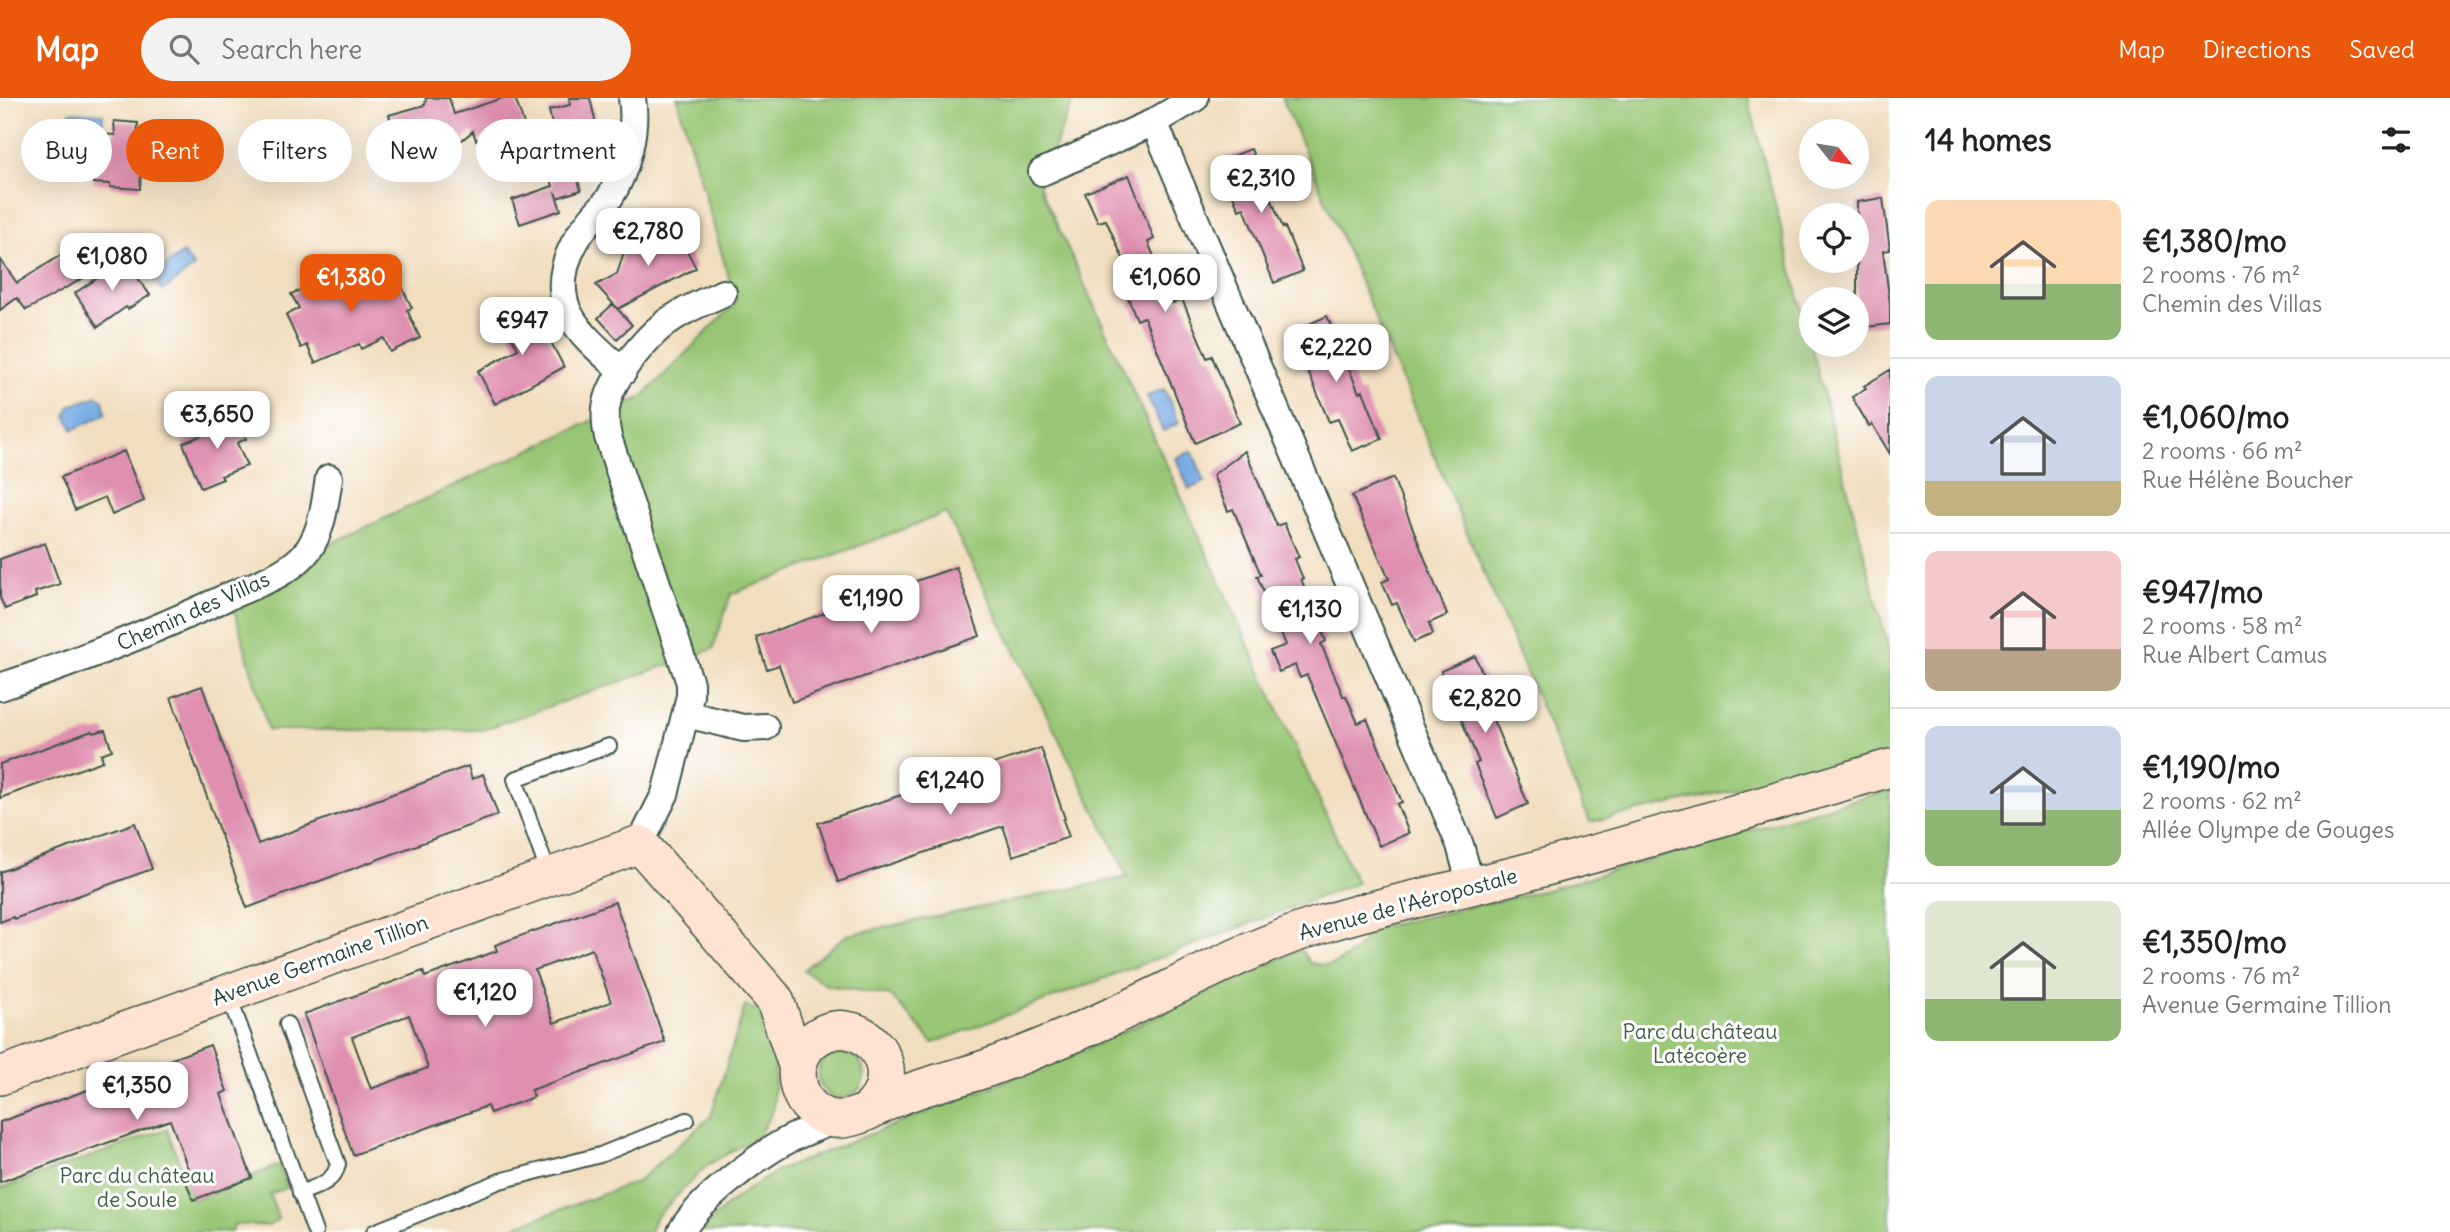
<!DOCTYPE html>
<html lang="en">
<head>
<meta charset="utf-8">
<style>
  :root { --surface:#fff; --page:#f2f2f2; --text:#222; --muted:#767676; --line:#e0e0e0; --accent:#ea580c }
  body { margin:0; font-family:Delius,sans-serif; background:var(--page); color:var(--text); height:100vh; display:flex; flex-direction:column; font-size:26px; white-space:nowrap }
  * { box-sizing:border-box; margin:0 }
  p { font-size:23px; color:var(--muted) }
  .icon { flex:none; width:38px; height:38px; fill:none; stroke:currentColor; stroke-width:2; stroke-linecap:round; stroke-linejoin:round }
  .map { position:relative; flex:1; overflow:hidden }
  .panel { display:flex; flex-direction:column; background:var(--surface); width:560px }
  .panel>* { flex:none }
  .banner { position:absolute; left:21px; top:21px; width:665px; height:63px; display:flex; gap:14px }
  .needle { width:46px; rotate:120deg }
  .fabs { position:absolute; left:1799px; top:21px; display:grid; gap:14px }
  .fabs a { display:grid; place-items:center; width:70px; height:70px; border-radius:50%; background:var(--surface); box-shadow:0 7px 28px #0002; font-size:35px }
  .price { position:absolute; translate:-50% -60px; padding:0 16px; border-radius:14px; background:#fff; color:#222; font-size:23px; line-height:46px; filter:drop-shadow(0 2px 4px #0008) }
  .price::after { content:''; position:absolute; left:50%; top:42px; width:21px; height:16px; margin-left:-10px; background:inherit; clip-path:polygon(0 0,100% 0,50% 100%) }
  .price.selected { background:var(--accent); color:#fff }
  ul { padding:0; list-style:none }
  li { display:flex; align-items:center; gap:21px; height:175px; padding:0 35px }
  li+li { border-top:2px solid var(--line) }
  li span { display:grid; place-items:center; flex:none; width:196px; height:140px; border-radius:14px; color:#555 }
  li>.icon { margin-inline-start:auto }
  span .icon { width:84px; height:84px; fill:#fffc; stroke-width:1 }
  li b { font-size:30px }
  h2 { display:flex; justify-content:space-between; align-items:center; height:84px; padding:0 35px; font-size:30px }
  .chip { padding:0 24px; border-radius:32px; background:var(--surface); box-shadow:0 7px 28px #0002; font-size:24px; line-height:63px }
  .chip.selected { background:var(--accent); color:#fff }
  header { display:flex; align-items:center; gap:42px; box-sizing:border-box; height:98px; padding:0 35px; background:var(--accent); color:#fff }
  header strong { font-size:33px }
  nav { display:flex; gap:38px; margin-inline-start:auto; font-size:24px }
  .search { width:490px; height:63px; background:var(--page); display:flex; align-items:center; gap:18px; box-sizing:border-box; padding:0 24px; border-radius:38px; color:var(--muted); font-size:26px }
  main { display:flex; flex:1; min-height:0 }
  .map>svg:first-child { display:block }
  .green { fill:#99c674; stroke:#5c8254; stroke-width:2 }
  .water { fill:#79ace5; stroke:#4c748c; stroke-width:2 }
  .building { fill:#df8fb0; fill-rule:evenodd }
  .lines { fill:none; stroke-linecap:round; stroke-linejoin:round }
  .lane-casing { stroke:#3e5549; stroke-width:18 }
  .street-casing { stroke:#3e5549; stroke-width:30 }
  .secondary-casing { stroke:#3e5549; stroke-width:40 }
  .lane { stroke:#fff; stroke-width:14 }
  .street { stroke:#fff; stroke-width:26 }
  .secondary { stroke:#fee3d2; stroke-width:37 }
  .labels { text-anchor:middle; dominant-baseline:central; stroke-width:6; stroke-linejoin:round; paint-order:stroke }
  .street-label { font-size:21px; fill:#1f3d34; stroke:#fff }
  .park-label { font-size:21px; fill:#3e5f44; stroke:#fff }
</style>
</head>
<body>
<header>
<strong>Map</strong>
<div class="search"><svg class="icon" aria-label="search" viewBox="0 0 24 24"><circle cx="10" cy="10" r="6"/><path d="M15 15l6 6"/></svg>Search here</div>
<nav><a>Map</a><a>Directions</a><a>Saved</a></nav>
</header>
<main>
<div class="map">
<svg width="1890" height="1134" viewBox="0 0 1890 1134">
  <rect width="100%" height="100%" fill="#fff"/>
  <filter id="ink" filterUnits="userSpaceOnUse"><feTurbulence type="fractalNoise" baseFrequency=".0143" numOctaves="2"/><feDisplacementMap in="SourceGraphic" scale="14" xChannelSelector="R" yChannelSelector="G"/><feConvolveMatrix kernelMatrix="1 2 1 2 8 2 1 2 1" color-interpolation-filters="sRGB"/></filter>
  <filter id="wash" filterUnits="userSpaceOnUse"><feTurbulence type="fractalNoise" baseFrequency=".00686" numOctaves="4" result="noise"/><feDisplacementMap in="SourceGraphic" scale="28" xChannelSelector="R" yChannelSelector="G"/><feGaussianBlur stdDeviation="1.57" result="paint"/><feColorMatrix in="noise" values="0 0 0 0 0 0 0 0 0 0 0 0 0 0 0 0 0 1.4 0 .05"/><feComposite in="paint" operator="in"/></filter>
  <g filter="url(#wash)">
    <rect width="100%" height="100%" fill="#f1debf"/>
    <path class="green" d="M 677,0 L 1074,0 L 1039,87 L 1357,785 L 933,945 L 891,898 L 826,887 L 803,872 L 847,837 L 1128,779 L 946,415 L 731,496 L 713,551 L 482,632 L 268,632 L 235,514 L 326,448 L 642,299 L 736,205 Z
      M 1282,0 L 1748,0 L 1890,557 L 1890,657 L 1590,724 Z
      M 1890,691 L 1890,1134 L 703,1134 C 721,1107 750,1090 777,1073 L 1079,954 L 1301,851 L 1309,865 C 1315,866 1321,867 1326,867 C 1343,866 1365,848 1367,832 L 1546,792 Z
      M 745,908 L 760,913 L 776,948 L 773,1013 L 758,1038 L 706,1068 L 655,1120 L 650,1134 L 499,1134 L 637,1084 L 711,1018 Z
      M818 977a23 23 0 1 1 46 0a23 23 0 1 1-46 0Z
      M 167,1031 L 193,1102 L 252,1081 L 252,1078 L 279,1067 L 287,1090 L 270,1096 L 278,1121 L 269,1128 L 234,1126 L 232,1134 L 0,1134 L 0,1091 Z"/>
    <path class="water" d="M 70,14 L 103,16 L 102,32 L 69,30 Z
      M 183,155 L 194,169 L 162,193 L 149,172 L 155,166 L 163,170 Z
      M 1164,291 L 1179,325 L 1163,333 L 1147,298 Z
      M 97,298 L 103,302 L 106,316 L 73,332 L 66,317 L 70,308 Z
      M 1192,353 L 1205,384 L 1189,391 L 1176,360 Z"/>
    <g id="blocks">
      <path class="building" d="M 426,0 L 449,0 L 454,16 L 503,0 L 515,0 L 524,26 L 476,42 L 473,33 L 451,51 L 431,57 L 430,54 L 404,63 L 402,57 L 391,60 L 383,32 L 393,29 L 389,17 L 425,7 Z
        M 569,0 L 590,0 L 596,26 L 582,29 L 584,41 L 556,47 L 549,12 L 570,7 Z
        M 114,23 L 138,25 L 136,55 L 185,60 L 184,75 L 141,74 L 140,91 L 110,89 L 110,86 L 93,85 L 96,36 L 115,37 Z
        M 1251,51 L 1283,130 L 1285,129 L 1303,173 L 1274,185 L 1244,110 L 1239,112 L 1219,63 Z
        M 572,63 L 581,92 L 557,100 L 555,94 L 561,112 L 520,126 L 512,102 L 553,88 L 548,71 Z
        M 1129,77 L 1154,141 L 1148,144 L 1173,205 L 1182,201 L 1207,260 L 1212,258 L 1240,325 L 1195,345 L 1144,219 L 1137,222 L 1126,194 L 1136,190 L 1106,122 L 1098,124 L 1085,95 Z
        M 1883,100 L 1890,152 L 1883,153 L 1890,205 L 1890,226 L 1857,230 L 1857,104 Z
        M 674,128 L 696,170 L 618,211 L 596,187 L 617,176 L 624,154 Z
        M 64,155 L 82,181 L 26,212 L 17,200 L 0,212 L 0,161 L 17,185 Z
        M 125,162 L 150,197 L 128,211 L 126,209 L 98,229 L 75,195 Z
        M 374,162 L 386,193 L 401,187 L 412,210 L 407,212 L 420,240 L 390,254 L 384,240 L 361,251 L 359,246 L 315,265 L 307,247 L 301,250 L 286,217 L 299,210 L 291,196 Z
        M 530,204 L 564,269 L 495,306 L 478,273 L 518,251 L 502,220 Z
        M 613,206 L 632,227 L 617,241 L 598,220 Z
        M 1327,218 L 1359,295 L 1363,293 L 1382,341 L 1352,353 L 1338,321 L 1329,324 L 1292,234 Z
        M 1890,272 L 1890,356 L 1872,326 L 1869,328 L 1852,299 L 1866,290 L 1864,288 Z
        M 235,315 L 246,341 L 237,345 L 247,368 L 221,378 L 223,381 L 201,390 L 183,345 L 215,332 L 212,325 Z
        M 124,353 L 144,403 L 112,417 L 105,399 L 75,412 L 61,379 Z
        M 1245,353 L 1277,428 L 1284,425 L 1299,459 L 1295,461 L 1303,481 L 1301,481 L 1326,543 L 1321,546 L 1343,598 L 1346,598 L 1358,625 L 1367,621 L 1402,704 L 1397,706 L 1409,735 L 1379,748 L 1307,577 L 1300,580 L 1295,567 L 1279,574 L 1270,553 L 1286,547 L 1257,478 L 1261,477 L 1233,411 L 1228,413 L 1213,377 Z
        M 1393,380 L 1447,517 L 1429,525 L 1433,536 L 1414,544 L 1397,505 L 1392,507 L 1382,484 L 1389,481 L 1352,398 Z
        M 45,445 L 60,486 L 35,494 L 36,499 L 5,511 L 0,500 L 0,461 Z
        M 956,469 L 980,538 L 792,604 L 779,567 L 767,571 L 756,539 Z
        M 1475,558 L 1500,616 L 1492,619 L 1528,706 L 1497,720 L 1475,666 L 1479,664 L 1441,573 Z
        M 202,588 L 258,746 L 468,668 L 472,681 L 483,676 L 498,717 L 247,810 L 171,599 Z
        M 105,632 L 112,652 L 101,656 L 103,663 L 0,700 L 0,666 L 92,633 L 93,635 Z
        M 1041,650 L 1065,721 L 1063,722 L 1069,739 L 1013,758 L 1003,728 L 838,784 L 818,725 Z
        M 135,725 L 152,771 L 14,821 L 13,819 L 0,824 L 0,774 Z
        M 615,804 L 665,944 L 531,992 L 534,999 L 490,1015 L 487,1008 L 353,1057 L 304,916 L 423,873 L 425,879 L 497,853 L 495,847 ZM 592,851 L 611,904 L 554,925 L 535,872 ZM 409,917 L 428,970 L 371,991 L 352,939 Z
        M 210,947 L 227,993 L 221,996 L 252,1080 L 193,1102 L 185,1081 L 191,1079 L 170,1022 L 0,1084 L 0,1024 Z"/>
    </g>
  </g>
  <g filter="url(#ink)">
    <use href="#blocks" fill-opacity="0" stroke="#3e5549" stroke-width="2"/>
    <g class="lines">
      <g class="lane-casing">
        <path id="lane" d="M 549,777 L 515,681 L 609,648
          M 228,896 L 315,1134
          M 287,926 L 338,1066 C 335,1084 316,1089 300,1095
          M 374,1134 L 500,1083 L 600,1057 L 687,1022"/>
      </g>
      <g class="street-casing">
        <path id="street" d="M 1154,24 L 1460,747 L 1471,788
          M 1042,74 L 1154,24 L 1195,0
          M 623,274 C 605,257 583,240 571,219 C 553,187 567,150 589,124 C 595,115 604,108 610,99 C 627,73 637,31 632,0
          M 0,589 C 78,564 153,533 227,499 C 254,487 291,476 309,451 C 323,430 325,404 329,380
          M 686,616 L 743,630 L 765,629
          M 640,746 L 665,696 L 690,598 L 690,585 L 608,339 C 605,326 604,314 608,301 C 615,276 651,233 673,220 C 688,210 706,203 723,195
          M 681,1134 C 698,1103 759,1056 792,1040 C 806,1033 822,1028 836,1021"/>
      </g>
      <g class="secondary-casing">
        <path id="secondary" d="M 0,978 L 640,746 L 775,902 L 797,967
          M 868,1013 C 915,971 857,905 812,943 C 784,967 798,1017 835,1021 C 855,1023 875,1009 893,1001 C 926,986 962,980 996,967 C 1028,955 1060,942 1091,928 C 1168,894 1242,851 1323,826 C 1392,804 1465,791 1535,772 C 1654,740 1772,705 1890,670"/>
      </g>
      <use href="#lane" class="lane"/>
      <use href="#street" class="street"/>
      <use href="#secondary" class="secondary"/>
    </g>
  </g>
  <g class="labels">
    <g class="street-label">
      <text transform="translate(193 513) rotate(-24)">Chemin des Villas</text>
      <text transform="translate(1408 806) rotate(-15)">Avenue de l'Aéropostale</text>
      <text transform="translate(320 862) rotate(-20)">Avenue Germaine Tillion</text>
    </g>
    <g class="park-label">
      <text x="1700" y="933">Parc du château<tspan x="1700" dy="24">Latécoère</tspan></text>
      <text x="137" y="1077">Parc du château<tspan x="137" dy="24">de Soule</tspan></text>
    </g>
  </g>
</svg>
<div class="fabs">
<a><svg class="needle" viewBox="-14 -14 28 28"><path d="M0-13l5 13h-10z" fill="#e53935"/><path d="M0 13l5-13h-10z" fill="#767676"/></svg></a>
<a><svg class="icon" aria-label="locate" viewBox="0 0 24 24"><circle cx="12" cy="12" r="6"/><path d="M12 2v4M12 18v4M2 12h4M18 12h4"/></svg></a>
<a><svg class="icon" aria-label="layers" viewBox="0 0 24 24"><path d="M12 4l9 5-9 5-9-5zM3 14l9 5 9-5"/></svg></a>
</div>
<b class="price" style="left:1261px;top:117px">€2,310</b>
<b class="price" style="left:648px;top:170px">€2,780</b>
<b class="price" style="left:112px;top:195px">€1,080</b>
<b class="price selected" style="left:351px;top:216px">€1,380</b>
<b class="price" style="left:1165px;top:216px">€1,060</b>
<b class="price" style="left:522px;top:259px">€947</b>
<b class="price" style="left:1336px;top:286px">€2,220</b>
<b class="price" style="left:217px;top:353px">€3,650</b>
<b class="price" style="left:871px;top:537px">€1,190</b>
<b class="price" style="left:1310px;top:548px">€1,130</b>
<b class="price" style="left:1485px;top:637px">€2,820</b>
<b class="price" style="left:950px;top:719px">€1,240</b>
<b class="price" style="left:485px;top:931px">€1,120</b>
<b class="price" style="left:137px;top:1024px">€1,350</b>
<div class="banner">
<a class="chip">Buy</a>
<a class="chip selected">Rent</a>
<a class="chip">Filters</a>
<a class="chip">New</a>
<a class="chip">Apartment</a>
</div>
</div>
<section class="panel">
<h2>14 homes<svg class="icon" aria-label="filters" viewBox="0 0 24 24"><path d="M4 7h16M4 17h16"/><circle cx="9" cy="7" r="2"/><circle cx="15" cy="17" r="2"/></svg></h2>
<ul>
<li><span style="background:linear-gradient(#ffd9b3 60%,#8fb573 0)"><svg class="icon" aria-label="home" viewBox="0 0 24 24"><path d="M3 11l9-7 9 7M6 9v11h12V9"/></svg></span><div><b>€1,380/mo</b><p>2 rooms · 76 m²</p><p>Chemin des Villas</p></div></li>
<li><span style="background:linear-gradient(#c9d6e8 75%,#c2b280 0)"><svg class="icon" aria-label="home" viewBox="0 0 24 24"><path d="M3 11l9-7 9 7M6 9v11h12V9"/></svg></span><div><b>€1,060/mo</b><p>2 rooms · 66 m²</p><p>Rue Hélène Boucher</p></div></li>
<li><span style="background:linear-gradient(#f6c9c9 70%,#b9a48a 0)"><svg class="icon" aria-label="home" viewBox="0 0 24 24"><path d="M3 11l9-7 9 7M6 9v11h12V9"/></svg></span><div><b>€947/mo</b><p>2 rooms · 58 m²</p><p>Rue Albert Camus</p></div></li>
<li><span style="background:linear-gradient(#c9d6e8 60%,#8fb573 0)"><svg class="icon" aria-label="home" viewBox="0 0 24 24"><path d="M3 11l9-7 9 7M6 9v11h12V9"/></svg></span><div><b>€1,190/mo</b><p>2 rooms · 62 m²</p><p>Allée Olympe de Gouges</p></div></li>
<li><span style="background:linear-gradient(#dfe7d0 70%,#8fb573 0)"><svg class="icon" aria-label="home" viewBox="0 0 24 24"><path d="M3 11l9-7 9 7M6 9v11h12V9"/></svg></span><div><b>€1,350/mo</b><p>2 rooms · 76 m²</p><p>Avenue Germaine Tillion</p></div></li>
</ul>
</section>
</main>
</body>
</html>
